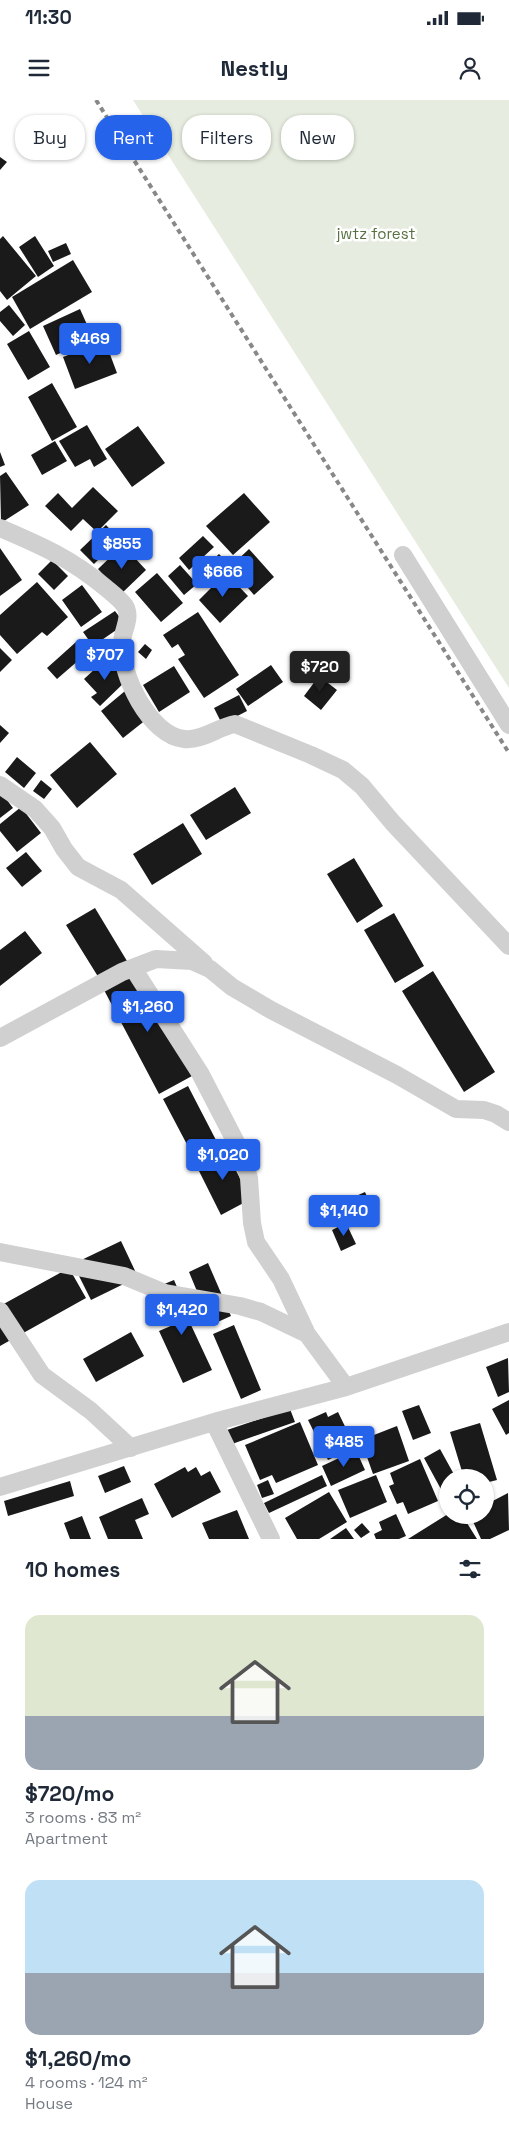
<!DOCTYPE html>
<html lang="en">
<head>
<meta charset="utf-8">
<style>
  :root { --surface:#fff; --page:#f2f2f3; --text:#1f2937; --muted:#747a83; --accent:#2563eb }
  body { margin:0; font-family:"Space Grotesk",sans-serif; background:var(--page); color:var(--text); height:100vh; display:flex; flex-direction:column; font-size:19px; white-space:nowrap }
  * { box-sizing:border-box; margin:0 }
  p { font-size:16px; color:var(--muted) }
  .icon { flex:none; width:28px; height:28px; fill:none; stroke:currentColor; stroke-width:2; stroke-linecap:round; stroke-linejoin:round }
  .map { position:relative; height:1439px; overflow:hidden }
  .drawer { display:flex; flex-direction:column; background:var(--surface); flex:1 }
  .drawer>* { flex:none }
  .hud { position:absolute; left:15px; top:15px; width:480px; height:45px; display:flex; gap:10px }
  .controls { position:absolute; left:439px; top:1369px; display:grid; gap:10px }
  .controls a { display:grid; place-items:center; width:55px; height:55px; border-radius:50%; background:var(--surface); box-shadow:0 1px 4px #0004; font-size:25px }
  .price { position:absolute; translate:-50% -42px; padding:0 11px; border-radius:5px; background:var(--accent); color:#fff; font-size:16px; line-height:32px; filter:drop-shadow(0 1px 2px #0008) }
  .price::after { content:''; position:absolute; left:50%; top:30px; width:15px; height:11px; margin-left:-8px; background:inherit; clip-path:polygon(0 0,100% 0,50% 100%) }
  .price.active { background:#222; color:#fff }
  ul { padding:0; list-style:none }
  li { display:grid; align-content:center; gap:10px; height:265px; padding:0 25px }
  li span { display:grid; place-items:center; height:155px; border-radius:15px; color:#555 }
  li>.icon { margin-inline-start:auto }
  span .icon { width:90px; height:90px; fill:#fffc; stroke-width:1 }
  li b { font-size:21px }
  h2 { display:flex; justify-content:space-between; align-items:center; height:60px; padding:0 25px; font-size:21px }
  .tag { padding:0 18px; border-radius:20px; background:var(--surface); box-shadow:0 1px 4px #0004; font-size:18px; line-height:45px }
  .tag.active { background:var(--accent); color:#fff }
  .status { display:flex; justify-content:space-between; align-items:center; height:35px; padding:0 25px; background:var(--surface); direction:ltr }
  .status svg { height:14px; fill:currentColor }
  header { display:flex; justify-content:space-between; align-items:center; height:65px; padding:0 25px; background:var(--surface); font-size:22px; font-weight:600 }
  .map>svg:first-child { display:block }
  .green { fill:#e6ecdf }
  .building { fill:#1a1a1a }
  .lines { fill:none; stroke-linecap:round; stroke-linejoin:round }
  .minor { stroke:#d0d0d0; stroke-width:18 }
  .rail { stroke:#888; stroke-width:4; stroke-dasharray:5 4; stroke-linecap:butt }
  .labels { text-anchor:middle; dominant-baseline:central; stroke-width:5; stroke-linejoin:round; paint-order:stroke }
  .park-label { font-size:15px; fill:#56703f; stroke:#fff }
</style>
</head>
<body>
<div class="status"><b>11:30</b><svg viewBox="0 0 49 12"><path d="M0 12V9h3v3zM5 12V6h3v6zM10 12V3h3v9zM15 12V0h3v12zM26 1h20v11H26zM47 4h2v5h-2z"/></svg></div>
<header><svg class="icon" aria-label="menu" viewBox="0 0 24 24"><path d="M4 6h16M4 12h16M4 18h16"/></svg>Nestly<svg class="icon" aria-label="person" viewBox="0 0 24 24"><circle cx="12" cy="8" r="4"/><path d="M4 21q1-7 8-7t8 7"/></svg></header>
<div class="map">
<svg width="509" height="1439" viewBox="0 0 509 1439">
  <rect width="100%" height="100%" fill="#fff"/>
  <path class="green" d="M 133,0 L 509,0 L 509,588 Z"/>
  <path class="building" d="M 0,57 L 7,62 L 0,70 Z
    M 3,136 L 36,176 L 7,200 L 0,191 L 0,139 Z
    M 35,136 L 54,166 L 38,177 L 19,147 Z
    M 66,143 L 71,154 L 53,162 L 48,151 Z
    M 73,160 L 92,192 L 30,229 L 12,197 Z
    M 9,205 L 25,225 L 13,236 L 0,221 L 0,212 Z
    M 80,209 L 93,238 L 56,255 L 43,226 Z
    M 29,231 L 50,267 L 28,280 L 7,244 Z
    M 105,241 L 117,273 L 75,289 L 63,257 Z
    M 52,283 L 77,327 L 52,341 L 28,297 Z
    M 87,325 L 107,359 L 94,367 L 90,359 L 75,367 L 59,341 Z
    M 138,326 L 165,363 L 132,387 L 105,349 Z
    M 55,341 L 67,361 L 42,375 L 31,355 Z
    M 0,352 L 5,365 L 0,367 Z
    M 6,372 L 29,405 L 1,423 L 0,376 Z
    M 93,387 L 118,411 L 97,432 L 83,419 L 71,431 L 45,406 L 58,393 L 72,408 Z
    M 244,393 L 270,422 L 233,455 L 206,426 Z
    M 106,425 L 119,439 L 94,464 L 80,450 Z
    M 203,436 L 214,447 L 189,470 L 179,458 Z
    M 123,445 L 146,470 L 121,494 L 98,469 Z
    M 0,448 L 22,480 L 0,496 Z
    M 249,449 L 274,477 L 254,495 L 230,467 Z
    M 219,454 L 226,461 L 211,475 L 204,468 Z
    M 52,460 L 68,476 L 54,490 L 38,474 Z
    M 180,465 L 197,484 L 184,495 L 168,476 Z
    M 157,473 L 183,503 L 161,522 L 135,492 Z
    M 226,473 L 248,496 L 220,523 L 199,500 Z
    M 37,482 L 68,517 L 47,536 L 42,532 L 17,554 L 0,535 L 0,515 Z
    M 82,485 L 102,512 L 81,527 L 62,500 Z
    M 115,511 L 125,524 L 93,546 L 83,532 Z
    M 198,512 L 239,575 L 204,598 L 178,559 L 185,555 L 178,544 L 172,548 L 163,535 Z
    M 76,542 L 87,553 L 57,579 L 47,568 Z
    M 145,544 L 152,550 L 146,559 L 138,552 Z
    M 0,548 L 12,560 L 0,572 Z
    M 108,557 L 128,579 L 100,606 L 91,597 L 97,593 L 84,579 Z
    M 271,565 L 283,582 L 248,606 L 236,589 Z
    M 174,566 L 190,592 L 159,612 L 143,585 Z
    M 319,576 L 337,590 L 321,610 L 304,596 Z
    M 125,591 L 147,619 L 123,638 L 101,611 Z
    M 239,595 L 247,611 L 222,624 L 214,608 Z
    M 0,625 L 9,633 L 0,643 Z
    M 90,642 L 117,674 L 77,708 L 50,675 Z
    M 17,657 L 36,673 L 24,688 L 5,672 Z
    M 41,680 L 52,689 L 44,699 L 33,691 Z
    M 235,687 L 251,713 L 206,740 L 190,715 Z
    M 0,691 L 13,708 L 0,718 Z
    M 21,707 L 41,733 L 17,752 L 0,731 L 0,724 Z
    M 183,723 L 202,754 L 152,785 L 133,754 Z
    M 26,752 L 42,771 L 22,787 L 6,768 Z
    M 354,758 L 383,806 L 357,823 L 327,774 Z
    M 95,808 L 130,866 L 102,883 L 66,825 Z
    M 394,813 L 424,866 L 395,883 L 364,830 Z
    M 25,831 L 42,853 L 0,886 L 0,850 Z
    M 433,871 L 495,972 L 464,992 L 402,891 Z
    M 137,873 L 192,976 L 159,994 L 104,890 Z
    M 188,986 L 217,1042 L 192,1054 L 163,999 Z
    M 224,1048 L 251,1099 L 221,1115 L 195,1063 Z
    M 365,1092 L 375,1115 L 355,1124 L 345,1101 Z
    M 340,1095 L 344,1119 L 317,1123 L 313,1100 Z
    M 346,1123 L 356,1144 L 341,1151 L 332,1130 Z
    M 121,1141 L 138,1177 L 91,1200 L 73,1164 Z
    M 208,1163 L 231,1216 L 211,1225 L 189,1172 Z
    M 69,1168 L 86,1198 L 0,1246 L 0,1206 Z
    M 174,1180 L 193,1224 L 191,1225 L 212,1270 L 183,1283 L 159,1231 L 173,1225 L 157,1187 Z
    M 234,1225 L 261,1290 L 241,1299 L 213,1234 Z
    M 131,1232 L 144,1256 L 96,1282 L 83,1259 Z
    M 508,1258 L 509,1292 L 498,1297 L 486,1267 Z
    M 509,1300 L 509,1333 L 506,1335 L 492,1309 Z
    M 419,1305 L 431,1333 L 413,1340 L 402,1311 Z
    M 290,1309 L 295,1322 L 232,1344 L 227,1330 Z
    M 326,1312 L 328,1317 L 338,1312 L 355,1347 L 328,1360 L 308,1320 Z
    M 300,1322 L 318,1365 L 276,1383 L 272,1375 L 260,1380 L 245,1345 Z
    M 480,1323 L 497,1380 L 485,1383 L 485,1378 L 464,1378 L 450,1332 Z
    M 397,1326 L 409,1361 L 373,1374 L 361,1340 Z
    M 440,1349 L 456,1378 L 448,1378 L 448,1391 L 443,1393 L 424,1358 Z
    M 356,1350 L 365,1370 L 331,1386 L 322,1366 Z
    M 420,1359 L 438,1401 L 408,1414 L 403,1402 L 397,1404 L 389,1386 L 394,1384 L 390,1373 Z
    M 124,1366 L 131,1382 L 105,1393 L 98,1376 Z
    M 185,1367 L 188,1372 L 196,1367 L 201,1376 L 210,1371 L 221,1392 L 172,1418 L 154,1384 Z
    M 322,1375 L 327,1386 L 269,1413 L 264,1403 Z
    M 376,1375 L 387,1402 L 350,1418 L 338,1390 Z
    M 268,1380 L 274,1394 L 262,1398 L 257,1385 Z
    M 70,1381 L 74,1396 L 8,1416 L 4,1401 Z
    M 329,1392 L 347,1422 L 319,1439 L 297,1439 L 285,1418 Z
    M 508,1393 L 509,1430 L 490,1439 L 481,1439 L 470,1415 L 485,1415 L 485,1405 Z
    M 142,1398 L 149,1414 L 135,1420 L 143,1439 L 108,1439 L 99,1417 Z
    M 237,1410 L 249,1439 L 209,1439 L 202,1423 Z
    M 396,1414 L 406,1436 L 399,1439 L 376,1439 L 374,1434 L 382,1430 L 379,1422 Z
    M 448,1414 L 462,1415 L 477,1439 L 408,1439 Z
    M 82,1416 L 91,1439 L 70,1439 L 64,1423 Z
    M 362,1423 L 370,1432 L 361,1438 L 354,1430 Z
    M 346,1428 L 354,1439 L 330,1439 Z"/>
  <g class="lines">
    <path class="minor" d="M 0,428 C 40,445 72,459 106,488 C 112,493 120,499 125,506 C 132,518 122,531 122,543 C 120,574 149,635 184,639 C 202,641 218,627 235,624 L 311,655 L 343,670 L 362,686 L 393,723 L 509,846
      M 403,455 L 509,625
      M 0,685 L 35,709 L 52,728 L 64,749 L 78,767 L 121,790 L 204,863
      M 133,868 L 200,973 L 242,1054 L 249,1078 L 252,1123 L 256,1142 L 281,1179 L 307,1234
      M 0,938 L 122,872 L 156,859 L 192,861 L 210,869 L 232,887 L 271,910 L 397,975 L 456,1009 L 484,1010 L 496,1014 L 509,1022
      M 0,1152 L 124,1176 L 165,1193 L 240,1206 L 261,1212 L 307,1234 L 346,1287
      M 0,1211 L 42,1275 L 91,1311 L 131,1348
      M 214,1322 L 271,1439
      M 0,1387 L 214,1322 L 346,1287 L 509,1232"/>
    <path class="rail" d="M 96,0 L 509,653"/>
  </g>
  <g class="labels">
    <g class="park-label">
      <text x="376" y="133">jwtz forest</text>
    </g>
  </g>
</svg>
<div class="controls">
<a><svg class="icon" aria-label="locate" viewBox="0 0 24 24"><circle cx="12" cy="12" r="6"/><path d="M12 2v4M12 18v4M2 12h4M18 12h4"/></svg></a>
</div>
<b class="price" style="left:90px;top:265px">$469</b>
<b class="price" style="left:122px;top:470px">$855</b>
<b class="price" style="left:223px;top:498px">$666</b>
<b class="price" style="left:105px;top:581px">$707</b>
<b class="price active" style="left:320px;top:593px">$720</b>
<b class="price" style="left:148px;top:933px">$1,260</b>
<b class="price" style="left:223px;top:1081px">$1,020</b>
<b class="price" style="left:344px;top:1137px">$1,140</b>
<b class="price" style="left:182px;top:1236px">$1,420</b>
<b class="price" style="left:344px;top:1368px">$485</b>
<div class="hud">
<a class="tag">Buy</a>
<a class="tag active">Rent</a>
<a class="tag">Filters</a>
<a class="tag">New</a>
</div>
</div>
<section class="drawer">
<h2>10 homes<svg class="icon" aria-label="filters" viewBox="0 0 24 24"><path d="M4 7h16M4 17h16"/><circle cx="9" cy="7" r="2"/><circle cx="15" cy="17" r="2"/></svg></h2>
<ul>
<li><span style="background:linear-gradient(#dfe7d0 65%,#9aa5b1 0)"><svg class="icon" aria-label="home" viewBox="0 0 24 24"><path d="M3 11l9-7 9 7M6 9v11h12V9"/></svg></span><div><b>$720/mo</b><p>3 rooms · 83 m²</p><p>Apartment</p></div></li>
<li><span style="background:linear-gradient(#bfe0f5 60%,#9aa5b1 0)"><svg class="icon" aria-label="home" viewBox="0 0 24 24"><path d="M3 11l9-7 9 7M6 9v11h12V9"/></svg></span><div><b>$1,260/mo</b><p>4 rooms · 124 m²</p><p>House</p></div></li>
</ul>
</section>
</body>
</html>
